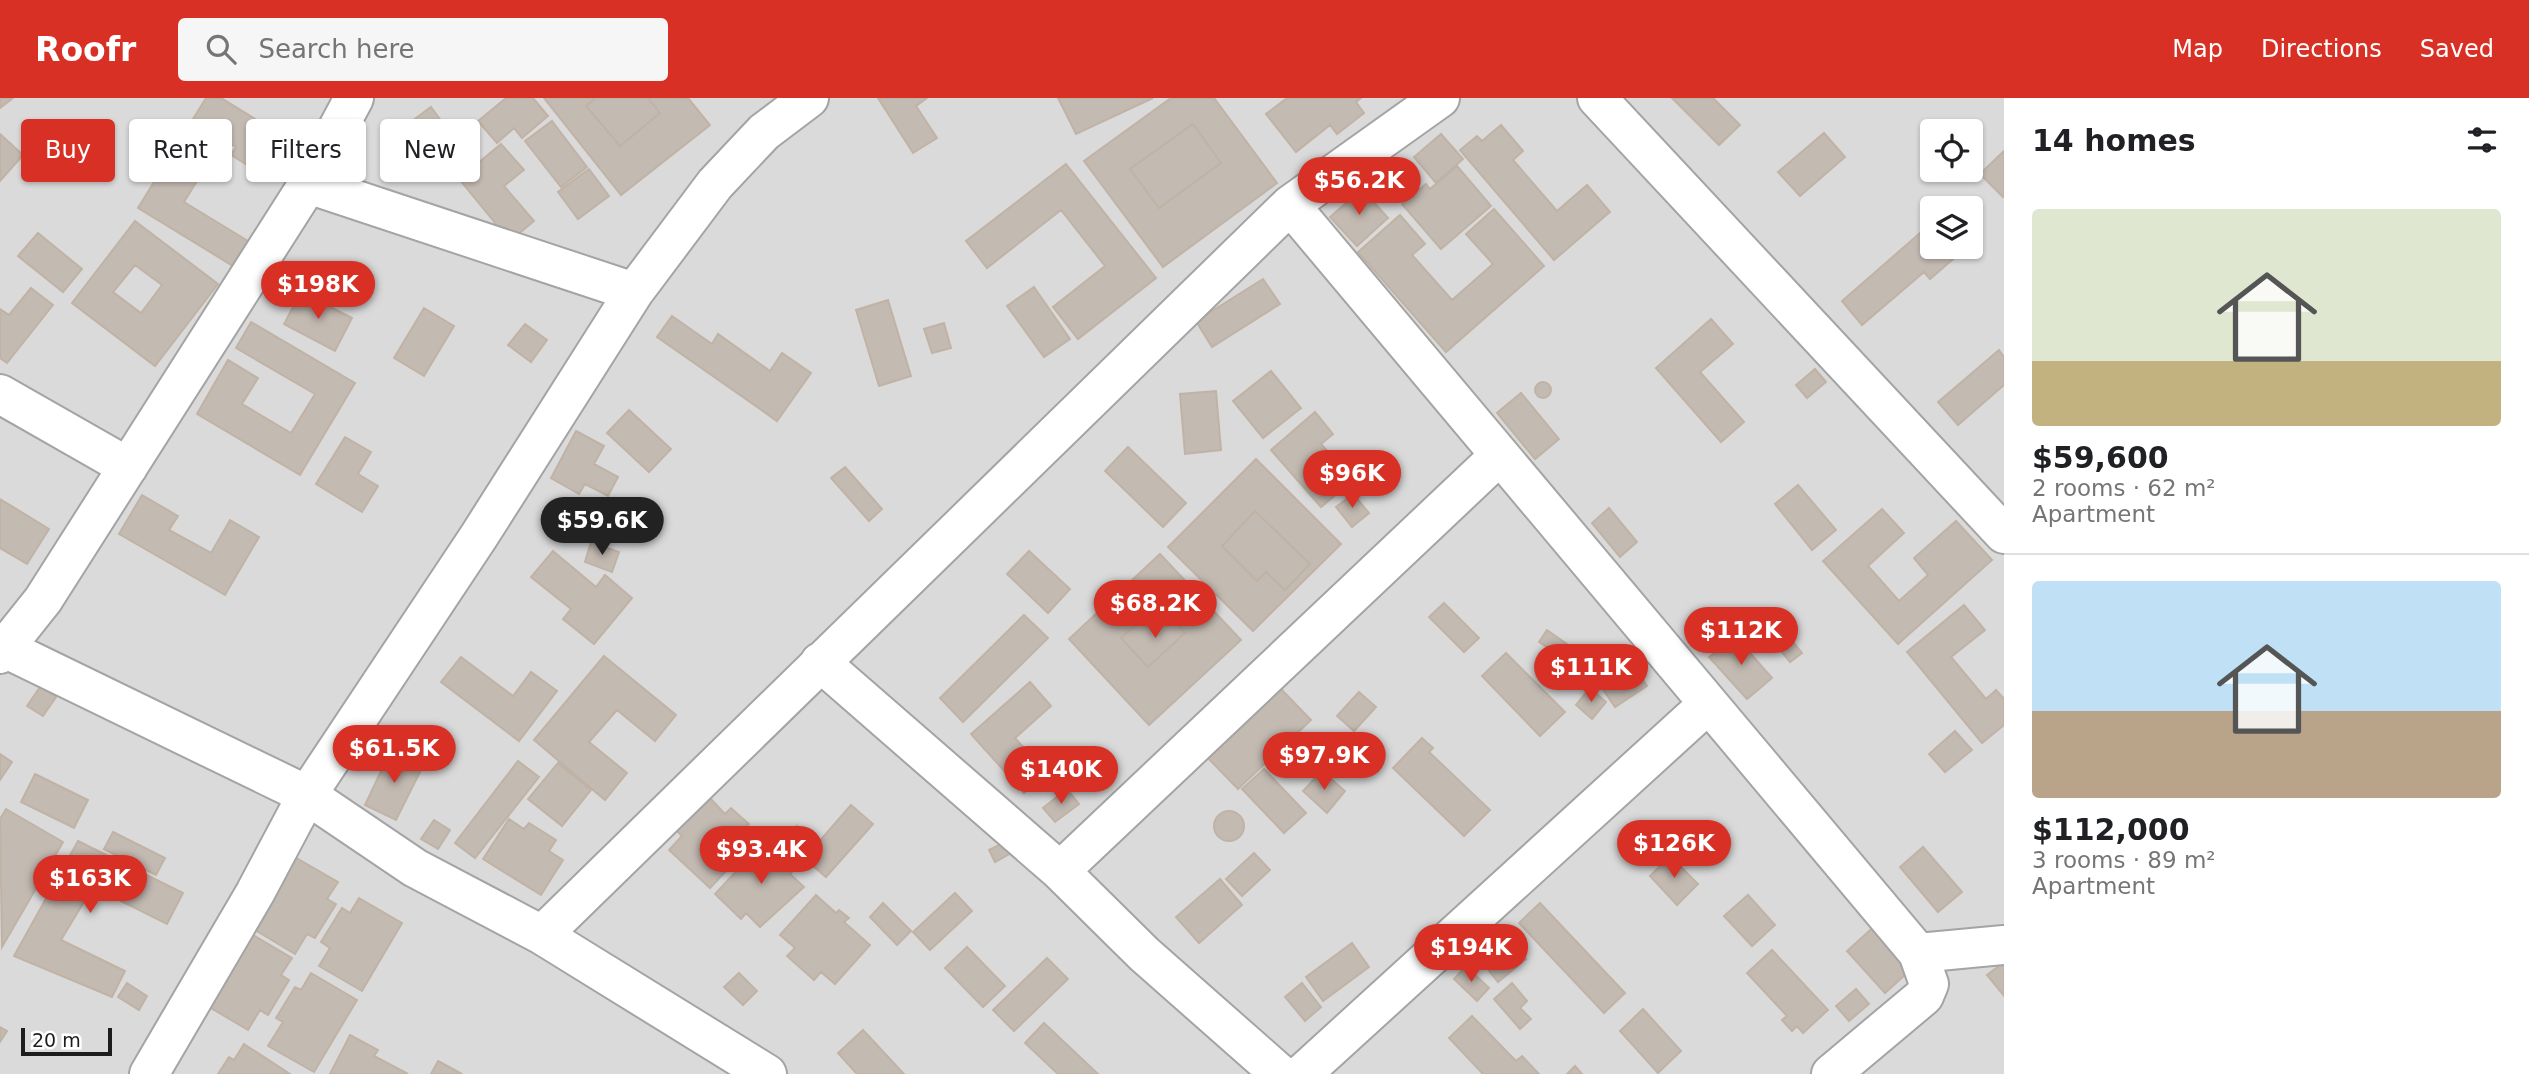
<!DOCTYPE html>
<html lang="en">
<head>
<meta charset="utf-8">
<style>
  :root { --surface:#fff; --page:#f6f6f6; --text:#202124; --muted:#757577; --line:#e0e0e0; --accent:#d93025 }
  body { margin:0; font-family:"DejaVu Sans",sans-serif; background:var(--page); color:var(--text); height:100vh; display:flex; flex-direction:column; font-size:26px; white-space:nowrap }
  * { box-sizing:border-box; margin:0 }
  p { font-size:23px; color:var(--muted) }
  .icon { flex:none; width:38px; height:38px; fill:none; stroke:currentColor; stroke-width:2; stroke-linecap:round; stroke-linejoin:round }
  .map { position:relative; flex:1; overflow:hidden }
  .details { display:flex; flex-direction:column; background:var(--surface); width:525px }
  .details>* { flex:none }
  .banner { position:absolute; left:21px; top:21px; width:665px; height:63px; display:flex; gap:14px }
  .tools { position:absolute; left:1920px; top:21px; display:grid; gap:14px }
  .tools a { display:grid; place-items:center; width:63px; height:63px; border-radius:7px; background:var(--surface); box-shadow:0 2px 5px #0004; font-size:35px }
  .scale { position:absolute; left:21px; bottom:18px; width:91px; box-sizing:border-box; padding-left:7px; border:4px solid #1d1d1d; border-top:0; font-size:19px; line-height:24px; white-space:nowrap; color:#1d1d1d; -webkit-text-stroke:5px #fff; paint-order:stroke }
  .price { position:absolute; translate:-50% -60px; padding:0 16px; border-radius:24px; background:var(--accent); color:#fff; font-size:23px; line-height:46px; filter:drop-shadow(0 2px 4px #0008) }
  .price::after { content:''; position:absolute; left:50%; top:42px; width:21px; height:16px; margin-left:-10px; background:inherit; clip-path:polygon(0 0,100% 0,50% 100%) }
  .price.on { background:#222; color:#fff }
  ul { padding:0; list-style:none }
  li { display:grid; align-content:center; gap:14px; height:371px; padding:0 28px }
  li+li { border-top:2px solid var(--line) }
  li span { display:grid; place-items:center; height:217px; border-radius:7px; color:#555 }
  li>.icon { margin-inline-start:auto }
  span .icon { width:126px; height:126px; fill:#fffc; stroke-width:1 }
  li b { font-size:30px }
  h2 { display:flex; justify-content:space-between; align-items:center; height:84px; padding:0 28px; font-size:30px }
  .pill { padding:0 24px; border-radius:7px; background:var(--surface); box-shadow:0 2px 5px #0004; font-size:24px; line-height:63px }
  .pill.on { background:var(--accent); color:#fff }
  header { display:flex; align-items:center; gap:42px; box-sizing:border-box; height:98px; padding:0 35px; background:var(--accent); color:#fff }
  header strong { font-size:33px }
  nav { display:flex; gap:38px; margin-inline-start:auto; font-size:24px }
  .search { width:490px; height:63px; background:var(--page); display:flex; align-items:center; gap:18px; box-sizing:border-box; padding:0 24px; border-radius:7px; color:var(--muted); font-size:26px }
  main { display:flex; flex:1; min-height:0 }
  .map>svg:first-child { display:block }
  .residential { fill:#dbdada; fill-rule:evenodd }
  .building { fill:#c3bab2; stroke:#c0b3a5; stroke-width:2; fill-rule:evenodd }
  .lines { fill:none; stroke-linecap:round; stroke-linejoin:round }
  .minor-casing { stroke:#a4a4a4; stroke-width:42 }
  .minor { stroke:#fff; stroke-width:38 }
</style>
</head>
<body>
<header>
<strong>Roofr</strong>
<div class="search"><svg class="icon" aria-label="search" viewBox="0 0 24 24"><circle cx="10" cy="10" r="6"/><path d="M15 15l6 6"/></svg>Search here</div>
<nav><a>Map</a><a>Directions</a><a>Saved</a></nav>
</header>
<main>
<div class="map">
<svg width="2004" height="976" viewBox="0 0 2004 976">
  <rect width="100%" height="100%" fill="#eeebe2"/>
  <path class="residential" d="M 0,0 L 2004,0 L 2004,976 L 0,976 ZM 1932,33 L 1970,33 L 1970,72 L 1932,72 ZM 1932,110 L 1970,110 L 1970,149 L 1932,149 Z"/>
  <path class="building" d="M 0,0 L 13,0 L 0,10 Z
    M 206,0 L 221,0 L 299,48 L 282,77 L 267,68 L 262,76 L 231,57 L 236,49 L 223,41 L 184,104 L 248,143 L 233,168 L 138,110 Z
    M 506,0 L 533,0 L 548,18 L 522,40 L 514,30 L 497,45 L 478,23 Z
    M 544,0 L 596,0 L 586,8 L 620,48 L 660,15 L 648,0 L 688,0 L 710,27 L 621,97 Z
    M 596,0 L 648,0 L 660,15 L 620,48 L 586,8 Z
    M 878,0 L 927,0 L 916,8 L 937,40 L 913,55 Z
    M 1058,0 L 1153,0 L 1076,36 Z
    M 1171,0 L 1214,0 L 1277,85 L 1163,169 L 1084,63 ZM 1193,26 L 1221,65 L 1159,110 L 1130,71 Z
    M 1287,0 L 1361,0 L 1356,4 L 1364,15 L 1337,36 L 1330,27 L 1296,54 L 1266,16 Z
    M 1672,0 L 1713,0 L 1740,27 L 1719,47 Z
    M 431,9 L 453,39 L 426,59 L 404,29 Z
    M 552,23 L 587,69 L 561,89 L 525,43 Z
    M 1193,26 L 1221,65 L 1159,110 L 1130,71 Z
    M 1501,27 L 1523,53 L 1513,62 L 1557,113 L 1587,87 L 1610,114 L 1554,162 L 1460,52 L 1477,38 L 1482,43 Z
    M 1824,35 L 1845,59 L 1800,98 L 1778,74 Z
    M 0,36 L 23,57 L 0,83 Z
    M 1441,36 L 1463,61 L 1436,85 L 1414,59 Z
    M 501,46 L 524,72 L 504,88 L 534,123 L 510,143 L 459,81 Z
    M 2004,53 L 2004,98 L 2003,99 L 1980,76 Z
    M 1066,66 L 1156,180 L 1078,241 L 1053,209 L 1105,168 L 1061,112 L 987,170 L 966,143 Z
    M 1457,68 L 1491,108 L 1441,151 L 1402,106 L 1426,86 L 1430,91 Z
    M 589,71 L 609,98 L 578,121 L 558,94 Z
    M 1362,91 L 1388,120 L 1357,148 L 1330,119 Z
    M 1494,111 L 1544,168 L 1446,254 L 1358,154 L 1400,117 L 1425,146 L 1412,157 L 1452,202 L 1493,166 L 1466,136 Z
    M 135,123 L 218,186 L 155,268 L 72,205 ZM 135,167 L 162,187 L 141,215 L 113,194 Z
    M 1927,129 L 1932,135 L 1932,149 L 1953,149 L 1959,156 L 1930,181 L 1924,174 L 1862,227 L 1842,203 Z
    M 38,135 L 82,171 L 63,194 L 18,158 Z
    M 1263,181 L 1280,206 L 1212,249 L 1196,223 Z
    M 1034,189 L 1070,241 L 1044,259 L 1007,208 Z
    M 31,190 L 53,207 L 7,265 L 0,260 L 0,211 L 9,217 Z
    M 301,194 L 352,220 L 335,253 L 284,226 Z
    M 888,202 L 911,278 L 879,288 L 856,212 Z
    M 424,210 L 454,228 L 424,278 L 394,260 Z
    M 672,218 L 712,246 L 718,236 L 770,273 L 782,255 L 811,275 L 777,323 L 657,239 Z
    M 1711,221 L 1733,246 L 1700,274 L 1744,324 L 1721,344 L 1656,270 Z
    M 251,224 L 355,285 L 300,377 L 197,316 L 228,262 L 258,280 L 242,306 L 291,335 L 315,296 L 236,250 Z
    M 944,225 L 951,250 L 932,255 L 924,231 Z
    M 525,226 L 547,242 L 531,264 L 508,247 Z
    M 1999,252 L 2004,259 L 2004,287 L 1958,327 L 1938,304 Z
    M 1815,271 L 1826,284 L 1807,300 L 1796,287 Z
    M 1271,273 L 1301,310 L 1263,340 L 1233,303 Z
    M1535 292a8 8 0 1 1 16 0a8 8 0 1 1-16 0Z
    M 1216,293 L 1221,352 L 1185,356 L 1180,296 Z
    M 1521,295 L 1559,341 L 1535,361 L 1497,315 Z
    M 629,312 L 671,351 L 649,374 L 607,335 Z
    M 1315,314 L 1333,336 L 1321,346 L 1330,356 L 1326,359 L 1350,385 L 1321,409 L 1271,352 Z
    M 576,333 L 604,348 L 594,366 L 618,379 L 608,398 L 585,386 L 579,396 L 551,380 Z
    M 345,339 L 371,354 L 358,376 L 378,388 L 362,414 L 316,386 Z
    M 1128,349 L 1186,405 L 1163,429 L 1105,373 Z
    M 1256,361 L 1341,446 L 1253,533 L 1168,449 ZM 1255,413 L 1310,466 L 1285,492 L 1266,474 L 1257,483 L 1222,448 Z
    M 845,369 L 882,411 L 869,423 L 831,380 Z
    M 1798,387 L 1836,432 L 1812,452 L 1775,406 Z
    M 1353,396 L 1369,415 L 1352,429 L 1336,409 Z
    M 142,397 L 178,418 L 169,432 L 211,455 L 230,422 L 259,439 L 225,497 L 119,436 Z
    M 0,401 L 49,431 L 27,466 L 0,450 Z
    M 1609,410 L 1637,444 L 1620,459 L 1592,425 Z
    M 1882,411 L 1904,435 L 1868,468 L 1899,503 L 1928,477 L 1914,460 L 1956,423 L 1992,462 L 1898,546 L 1823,463 Z
    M 1255,413 L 1310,466 L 1285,492 L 1266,474 L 1257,483 L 1222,448 Z
    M 591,444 L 619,454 L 612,474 L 585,464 Z
    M 553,453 L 596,489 L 605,477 L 632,500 L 594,546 L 563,521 L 571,511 L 531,479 Z
    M 1029,453 L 1070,491 L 1048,515 L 1007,476 Z
    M 1160,456 L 1241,542 L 1149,627 L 1069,541 ZM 1159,506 L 1185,535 L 1148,569 L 1121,540 Z
    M 1444,505 L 1479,540 L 1464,554 L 1429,519 Z
    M 1159,506 L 1185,535 L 1148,569 L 1121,540 Z
    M 1964,507 L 1985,532 L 1951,559 L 1986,601 L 1996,592 L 2004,601 L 2004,627 L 1982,645 L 1907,554 Z
    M 1024,517 L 1048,540 L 963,624 L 940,600 Z
    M 1766,524 L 1777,547 L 1764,553 L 1753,530 Z
    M 1547,532 L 1574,551 L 1567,562 L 1539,544 Z
    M 1735,538 L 1772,580 L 1747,601 L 1709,559 Z
    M 1793,544 L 1802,555 L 1790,564 L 1781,553 Z
    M 1506,555 L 1565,614 L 1540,638 L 1482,578 Z
    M 604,558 L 676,617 L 655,643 L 617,612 L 589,644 L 627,675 L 605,702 L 534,642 Z
    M 461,559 L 513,598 L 531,574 L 557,593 L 519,643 L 441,584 Z
    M1569 574a13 13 0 1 1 26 0a13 13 0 1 1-26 0Z
    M 1632,566 L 1647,588 L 1615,609 L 1600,587 Z
    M 1030,584 L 1051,608 L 1015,640 L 1046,675 L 1024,695 L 971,636 Z
    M 1278,588 L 1311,622 L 1238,691 L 1205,657 Z
    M 40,589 L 56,599 L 43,618 L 27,608 Z
    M 1590,590 L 1606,604 L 1592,621 L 1576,607 Z
    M 1359,594 L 1376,609 L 1354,633 L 1337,618 Z
    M 1955,633 L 1972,652 L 1945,674 L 1929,656 Z
    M 1422,640 L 1433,650 L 1429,654 L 1490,712 L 1464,738 L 1393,670 Z
    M 391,652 L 423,668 L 396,722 L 365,707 Z
    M 0,656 L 12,664 L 0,682 Z
    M 518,663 L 539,679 L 475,760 L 455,745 Z
    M 558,665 L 591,692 L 562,728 L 528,701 Z
    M 1264,671 L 1306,715 L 1284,735 L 1242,691 Z
    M 1322,673 L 1345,693 L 1327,715 L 1303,693 Z
    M 35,676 L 88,702 L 74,730 L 21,704 Z
    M 1067,691 L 1079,706 L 1055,724 L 1043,710 Z
    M 709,699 L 725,716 L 731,710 L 749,726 L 745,731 L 756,741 L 710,790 L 669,752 L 682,738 L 677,733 Z
    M 851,707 L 873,726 L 826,779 L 784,743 L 797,728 L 817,746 Z
    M 6,711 L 63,744 L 2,849 L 0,721 Z
    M1214 728a15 15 0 1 1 30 0a15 15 0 1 1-30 0Z
    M 509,721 L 524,731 L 529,725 L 556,742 L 549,753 L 563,762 L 541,797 L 483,761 Z
    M 434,722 L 450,732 L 438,751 L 421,741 Z
    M 113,734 L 165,760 L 156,777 L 104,751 Z
    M 78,743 L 183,795 L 167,826 L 93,789 L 61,842 L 125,873 L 112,899 L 14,858 Z
    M 1005,744 L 1011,755 L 995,764 L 989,752 Z
    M 760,748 L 769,756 L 777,748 L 798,767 L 790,776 L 804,789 L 760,829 L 746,815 L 741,821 L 715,796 Z
    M 1923,749 L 1962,794 L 1938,814 L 1900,769 Z
    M 1254,755 L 1270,772 L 1242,798 L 1226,781 Z
    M 293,758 L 338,784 L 327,801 L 336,806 L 315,840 L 307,836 L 295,856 L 250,829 Z
    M 1670,758 L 1698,786 L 1677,807 L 1650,778 Z
    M 1220,781 L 1242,807 L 1199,845 L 1176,819 Z
    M 955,795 L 972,813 L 930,852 L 913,834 Z
    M 816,797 L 836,815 L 839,812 L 849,820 L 844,824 L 870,847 L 835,886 L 821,874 L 814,882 L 787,858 L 795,850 L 780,837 Z
    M 1748,797 L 1775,827 L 1752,848 L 1724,818 Z
    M 359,800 L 402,825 L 362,893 L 319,868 L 330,850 L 321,844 L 342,810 L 350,815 Z
    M 883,805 L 911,833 L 897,847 L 870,819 Z
    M 1540,805 L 1625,895 L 1604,915 L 1519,825 Z
    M 1878,825 L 1916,867 L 1885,895 L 1847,853 Z
    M 248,834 L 292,860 L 281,877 L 289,882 L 268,917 L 260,912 L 248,932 L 204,906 Z
    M 1506,837 L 1526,861 L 1498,884 L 1479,860 Z
    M 1352,845 L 1369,869 L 1323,903 L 1306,879 Z
    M 967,849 L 1005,888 L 983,909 L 945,870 Z
    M 1772,852 L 1828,912 L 1803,935 L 1797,928 L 1792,933 L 1782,922 L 1787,918 L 1747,875 Z
    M 1047,860 L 1068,881 L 1014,933 L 993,912 Z
    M 2004,864 L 2004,898 L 1987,877 Z
    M 1466,868 L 1489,890 L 1477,903 L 1454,881 Z
    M 311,875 L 357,902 L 314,974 L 268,948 L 283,924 L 276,920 L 295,889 L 301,892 Z
    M 739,875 L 757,893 L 743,907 L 724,889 Z
    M 127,885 L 147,898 L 139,912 L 118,899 Z
    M 1302,885 L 1321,909 L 1305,923 L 1285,899 Z
    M 1512,885 L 1527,903 L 1520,910 L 1531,921 L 1520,931 L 1494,901 Z
    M 1856,891 L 1869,906 L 1849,923 L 1836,908 Z
    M 1643,911 L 1681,953 L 1658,975 L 1620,933 Z
    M 1472,918 L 1516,963 L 1522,958 L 1539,976 L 1483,976 L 1449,940 Z
    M 1044,925 L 1098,976 L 1058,976 L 1025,945 Z
    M 0,929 L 7,933 L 0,944 Z
    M 863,932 L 904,976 L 857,976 L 838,955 Z
    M 350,937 L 378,952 L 374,958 L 408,976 L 330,976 Z
    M 244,946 L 290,976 L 218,976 L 229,959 L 234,962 Z
    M 438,963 L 462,976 L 431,976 Z
    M 1575,968 L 1582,976 L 1567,976 Z"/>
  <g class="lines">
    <g class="minor-casing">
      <path id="minor" d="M 1597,0 L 2004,436
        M 308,86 L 634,194
        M 1290,107 L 1918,855 L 1929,886 L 1924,898 L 1831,976
        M 0,296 L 128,369
        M 0,548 L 307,697 L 415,770 L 542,837 L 767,976
        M 0,556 L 43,502 L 308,86 L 354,0
        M 820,564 L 1060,773 L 1144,856 L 1280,976
        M 1060,773 L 1500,357
        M 542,837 L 1290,107 L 1440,0
        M 1918,855 L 2004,847
        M 149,976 L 255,795 L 307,697 L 479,438 L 634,194 L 715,86 L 764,34 L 809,0
        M 1302,976 L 1708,606"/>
    </g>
    <use href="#minor" class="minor"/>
  </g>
</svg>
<div class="tools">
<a><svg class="icon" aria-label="locate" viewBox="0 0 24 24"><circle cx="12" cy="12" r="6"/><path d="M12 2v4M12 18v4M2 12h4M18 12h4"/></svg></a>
<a><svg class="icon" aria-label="layers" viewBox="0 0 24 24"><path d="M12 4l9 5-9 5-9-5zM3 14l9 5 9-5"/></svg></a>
</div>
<div class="scale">20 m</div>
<b class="price" style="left:1359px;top:119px">$56.2K</b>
<b class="price" style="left:318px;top:223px">$198K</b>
<b class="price" style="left:1352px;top:412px">$96K</b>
<b class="price on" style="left:602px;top:459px">$59.6K</b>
<b class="price" style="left:1155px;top:542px">$68.2K</b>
<b class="price" style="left:1741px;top:569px">$112K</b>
<b class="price" style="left:1591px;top:606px">$111K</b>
<b class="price" style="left:394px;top:687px">$61.5K</b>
<b class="price" style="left:1324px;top:694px">$97.9K</b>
<b class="price" style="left:1061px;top:708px">$140K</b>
<b class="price" style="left:1674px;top:782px">$126K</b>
<b class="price" style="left:761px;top:788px">$93.4K</b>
<b class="price" style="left:90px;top:817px">$163K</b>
<b class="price" style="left:1471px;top:886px">$194K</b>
<div class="banner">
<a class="pill on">Buy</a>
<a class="pill">Rent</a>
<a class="pill">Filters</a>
<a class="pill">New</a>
</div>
</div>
<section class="details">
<h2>14 homes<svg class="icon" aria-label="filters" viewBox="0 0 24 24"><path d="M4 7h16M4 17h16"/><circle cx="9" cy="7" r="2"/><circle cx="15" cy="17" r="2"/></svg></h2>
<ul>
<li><span style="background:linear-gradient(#dfe7d0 70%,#c2b280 0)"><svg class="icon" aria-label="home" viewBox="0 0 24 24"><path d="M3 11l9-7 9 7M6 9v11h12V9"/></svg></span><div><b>$59,600</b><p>2 rooms · 62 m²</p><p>Apartment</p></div></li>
<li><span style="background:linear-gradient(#bfe0f5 60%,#b9a48a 0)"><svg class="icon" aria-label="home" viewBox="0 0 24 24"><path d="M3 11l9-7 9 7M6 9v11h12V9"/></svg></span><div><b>$112,000</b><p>3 rooms · 89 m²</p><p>Apartment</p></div></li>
</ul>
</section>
</main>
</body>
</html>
